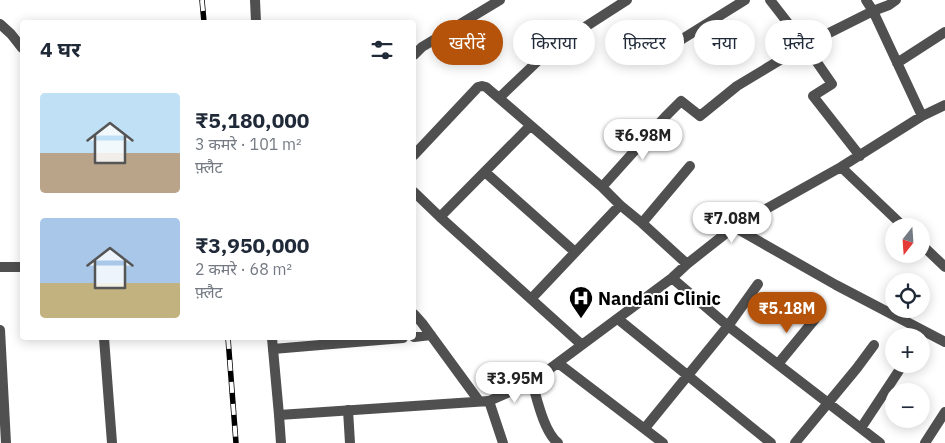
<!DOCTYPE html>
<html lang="hi">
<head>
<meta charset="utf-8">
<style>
  :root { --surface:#fff; --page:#f2f2f3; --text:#1f2937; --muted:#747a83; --accent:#b45309 }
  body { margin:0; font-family:"IBM Plex Sans","Noto Sans Devanagari",sans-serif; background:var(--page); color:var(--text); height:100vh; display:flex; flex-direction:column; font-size:19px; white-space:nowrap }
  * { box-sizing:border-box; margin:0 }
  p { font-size:16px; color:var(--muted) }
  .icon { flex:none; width:28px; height:28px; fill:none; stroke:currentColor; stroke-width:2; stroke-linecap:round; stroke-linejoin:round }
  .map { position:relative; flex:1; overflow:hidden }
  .drawer { position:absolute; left:20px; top:20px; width:396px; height:320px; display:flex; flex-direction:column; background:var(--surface); border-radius:5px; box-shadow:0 2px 12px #0003 }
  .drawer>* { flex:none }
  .banner { position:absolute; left:431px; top:20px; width:439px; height:45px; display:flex; gap:10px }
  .needle { width:32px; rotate:197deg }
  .tools { position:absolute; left:885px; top:218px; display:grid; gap:10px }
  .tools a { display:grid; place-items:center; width:45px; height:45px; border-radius:50%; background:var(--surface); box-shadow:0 2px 12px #0003; font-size:25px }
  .price { position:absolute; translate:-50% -42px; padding:0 11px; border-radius:18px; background:#fff; color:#222; font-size:16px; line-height:32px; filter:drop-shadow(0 1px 2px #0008) }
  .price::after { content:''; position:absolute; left:50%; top:30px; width:15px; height:11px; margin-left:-8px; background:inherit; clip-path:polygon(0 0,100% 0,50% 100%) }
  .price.current { background:var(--accent); color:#fff }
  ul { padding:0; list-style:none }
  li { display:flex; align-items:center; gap:15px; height:125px; padding:0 20px }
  li span { display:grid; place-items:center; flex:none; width:140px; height:100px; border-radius:5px; color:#555 }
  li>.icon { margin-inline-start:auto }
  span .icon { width:60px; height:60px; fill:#fffc; stroke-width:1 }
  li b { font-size:21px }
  h2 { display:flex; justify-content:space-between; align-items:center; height:60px; padding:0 20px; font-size:21px }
  .chip { padding:0 18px; border-radius:22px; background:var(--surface); box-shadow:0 2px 12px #0003; font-size:18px; line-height:45px }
  .chip.current { background:var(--accent); color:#fff }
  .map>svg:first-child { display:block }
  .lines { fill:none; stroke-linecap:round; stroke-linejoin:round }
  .minor { stroke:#505050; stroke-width:10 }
  .tertiary { stroke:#505050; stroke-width:10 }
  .rail-casing { stroke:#000; stroke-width:5.5 }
  .rail { stroke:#fff; stroke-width:4; stroke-dasharray:11; stroke-linecap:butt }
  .labels { text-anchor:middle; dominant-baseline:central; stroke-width:4; stroke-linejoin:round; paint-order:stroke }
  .poi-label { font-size:18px; font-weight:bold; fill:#000; stroke:#fff; text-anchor:start }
</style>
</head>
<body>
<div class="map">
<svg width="945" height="443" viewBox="0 0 945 443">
  <rect width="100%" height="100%" fill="#fff"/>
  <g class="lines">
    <path class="minor" d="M 770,0 L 805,45 L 832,84 L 813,96 L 860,156
      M 866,0 L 873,11 L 922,116
      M 0,24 L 11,34 L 22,48
      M 414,55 L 422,47 L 500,0
      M 650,59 L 745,0
      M 897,63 L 945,32
      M 499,98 L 542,57 L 557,45 L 627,0
      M 414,155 L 478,87 L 482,86 L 486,87 L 602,187 L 620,205 L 642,223 L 687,264
      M 841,167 L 903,226
      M 485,172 L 575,252
      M 602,187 L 665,117 L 681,101 L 700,116 L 737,86 L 805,45 L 873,11 L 889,5 L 896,0
      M 414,192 L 440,217 L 582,345
      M 440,217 L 530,126
      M 642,223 L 690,166
      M 734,227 L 836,285 L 945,342
      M 921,244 L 945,267
      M 0,267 L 22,267
      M 672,278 L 728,326 L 880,443
      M 531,299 L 620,205
      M 414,314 L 422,323 L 479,401
      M 618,319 L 771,443
      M 0,330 L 6,443
      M 414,337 L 431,335
      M 104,338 L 112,443
      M 273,349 L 403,338
      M 558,363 L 663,443
      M 778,364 L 815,319
      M 532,382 C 537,399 544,432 558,443
      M 489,401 L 532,382 L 672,278 L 687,264 L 734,227 L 841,167 L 922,116 L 945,105
      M 348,410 L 350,443
      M 279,415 L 281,443
      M 645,428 L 728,326 L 758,284
      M 861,428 L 902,366
      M 795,443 L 857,368 L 874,345
      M 925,443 L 945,412"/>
    <path class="tertiary" d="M 255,0 L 256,22
      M 272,338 L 279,415 L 489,401 L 503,443"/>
    <g class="rail-casing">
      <path id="rail" d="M 202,0 L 204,22
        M 228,338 L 236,443"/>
    </g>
    <use href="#rail" class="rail"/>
  </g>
  <defs>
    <g id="hospital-pin" transform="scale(1.25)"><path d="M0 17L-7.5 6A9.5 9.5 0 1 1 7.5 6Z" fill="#000" stroke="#fff"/><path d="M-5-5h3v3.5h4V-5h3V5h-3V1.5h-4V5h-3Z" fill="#fff"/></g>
  </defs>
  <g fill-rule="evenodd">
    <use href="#hospital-pin" x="581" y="298"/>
  </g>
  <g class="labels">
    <g class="poi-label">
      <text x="598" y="298">Nandani Clinic</text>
    </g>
  </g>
</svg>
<div class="tools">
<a><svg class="needle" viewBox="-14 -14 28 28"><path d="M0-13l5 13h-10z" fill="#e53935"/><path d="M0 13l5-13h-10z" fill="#747a83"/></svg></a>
<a><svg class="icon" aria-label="locate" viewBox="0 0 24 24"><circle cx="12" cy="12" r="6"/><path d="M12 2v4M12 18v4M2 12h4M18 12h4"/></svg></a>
<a>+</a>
<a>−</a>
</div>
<b class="price" style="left:643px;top:161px">₹6.98M</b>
<b class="price" style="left:732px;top:244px">₹7.08M</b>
<b class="price current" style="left:787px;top:334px">₹5.18M</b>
<b class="price" style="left:515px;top:404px">₹3.95M</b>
<div class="banner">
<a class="chip current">खरीदें</a>
<a class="chip">किराया</a>
<a class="chip">फ़िल्टर</a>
<a class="chip">नया</a>
<a class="chip">फ़्लैट</a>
</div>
<section class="drawer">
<h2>4 घर<svg class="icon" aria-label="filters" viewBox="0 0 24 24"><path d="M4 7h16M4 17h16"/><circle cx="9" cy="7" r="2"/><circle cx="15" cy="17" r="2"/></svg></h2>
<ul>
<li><span style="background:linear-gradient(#bfe0f5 60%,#b9a48a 0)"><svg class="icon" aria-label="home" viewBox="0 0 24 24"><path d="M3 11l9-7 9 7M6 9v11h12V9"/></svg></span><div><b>₹5,180,000</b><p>3 कमरे · 101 m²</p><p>फ़्लैट</p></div></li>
<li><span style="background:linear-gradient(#a9c7e8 65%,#c2b280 0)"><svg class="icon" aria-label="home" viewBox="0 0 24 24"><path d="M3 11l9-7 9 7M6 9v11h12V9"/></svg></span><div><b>₹3,950,000</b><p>2 कमरे · 68 m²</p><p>फ़्लैट</p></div></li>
</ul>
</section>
</div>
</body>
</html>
